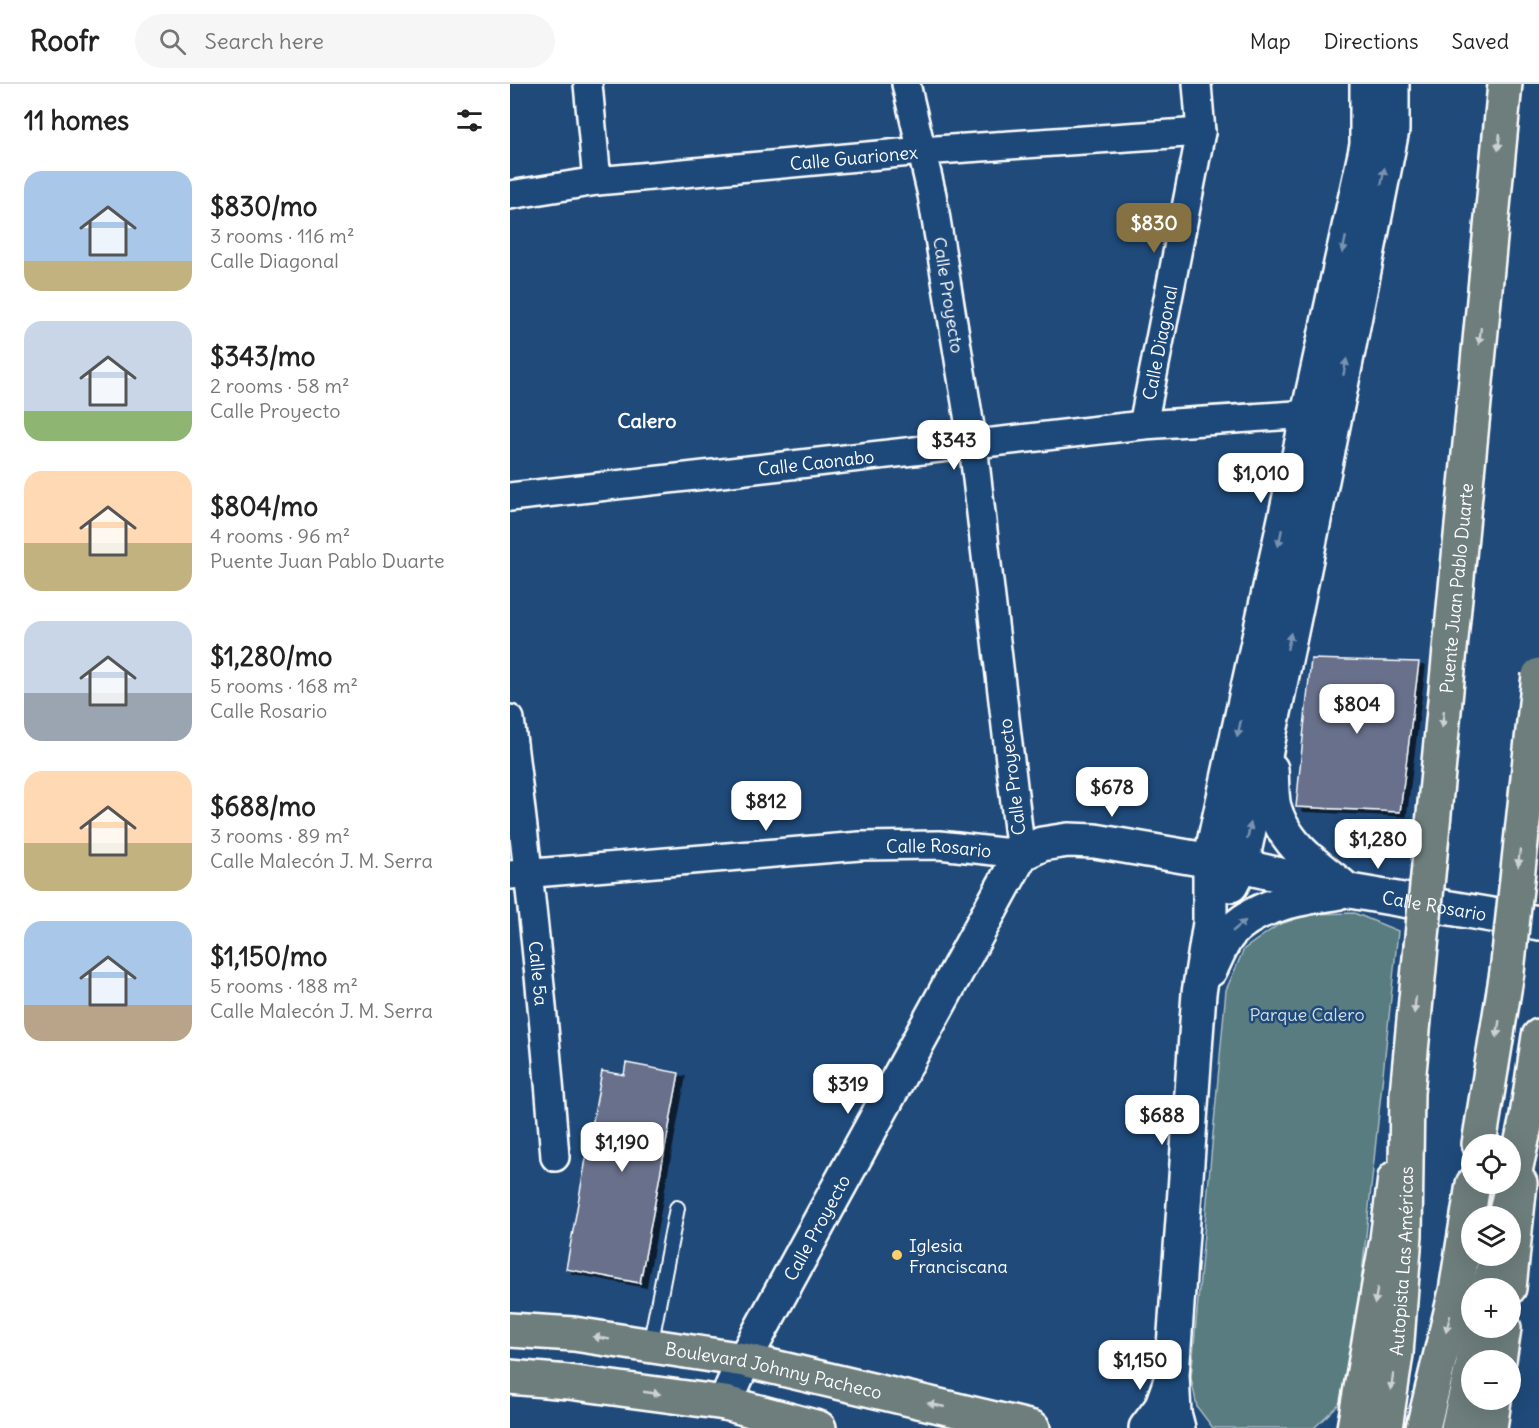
<!DOCTYPE html>
<html lang="en">
<head>
<meta charset="utf-8">
<style>
  :root { --surface:#fff; --page:#f6f6f6; --text:#222; --muted:#767676; --line:#e0e0e0; --accent:#857141 }
  body { margin:0; font-family:Delius,sans-serif; background:var(--page); color:var(--text); height:100vh; display:flex; flex-direction:column; font-size:22px; white-space:nowrap }
  * { box-sizing:border-box; margin:0 }
  p { font-size:20px; color:var(--muted) }
  .icon { flex:none; width:33px; height:33px; fill:none; stroke:currentColor; stroke-width:2; stroke-linecap:round; stroke-linejoin:round }
  .map { position:relative; flex:1; overflow:hidden }
  .details { display:flex; flex-direction:column; background:var(--surface); width:510px }
  .details>* { flex:none }
  .buttons { position:absolute; left:951px; top:1050px; display:grid; gap:12px }
  .buttons a { display:grid; place-items:center; width:60px; height:60px; border-radius:50%; background:var(--surface); box-shadow:0 6px 24px #0002; font-size:30px }
  .price { position:absolute; translate:-50% -51px; padding:0 14px; border-radius:12px; background:#fff; color:#222; font-size:20px; line-height:39px; filter:drop-shadow(0 2px 3px #0008) }
  .price::after { content:''; position:absolute; left:50%; top:36px; width:18px; height:14px; margin-left:-9px; background:inherit; clip-path:polygon(0 0,100% 0,50% 100%) }
  .price.current { background:var(--accent); color:#fff }
  ul { padding:0; list-style:none }
  li { display:flex; align-items:center; gap:18px; height:150px; padding:0 24px }
  li span { display:grid; place-items:center; flex:none; width:168px; height:120px; border-radius:18px; color:#555 }
  li>.icon { margin-inline-start:auto }
  span .icon { width:72px; height:72px; fill:#fffc; stroke-width:1 }
  li b { font-size:26px }
  h2 { display:flex; justify-content:space-between; align-items:center; height:72px; padding:0 24px; font-size:26px }
  header { display:flex; align-items:center; gap:36px; box-sizing:border-box; height:84px; padding:0 30px; background:var(--surface); border-bottom:2px solid var(--line) }
  header strong { font-size:28px }
  nav { display:flex; gap:33px; margin-inline-start:auto; font-size:21px }
  .search { width:420px; height:54px; background:var(--page); display:flex; align-items:center; gap:15px; box-sizing:border-box; padding:0 21px; border-radius:33px; color:var(--muted); font-size:22px }
  main { display:flex; flex:1; min-height:0 }
  .map>svg:first-child { display:block }
  .green { fill:#597b80; stroke:#acbdc0; stroke-width:1.5 }
  .building { fill:#676f8b; stroke:#fff; stroke-width:1.5; filter:url(#shadow) }
  .lines { fill:none; stroke-linecap:round; stroke-linejoin:round }
  .lane-casing { stroke:#fff; stroke-width:18 }
  .street-casing { stroke:#fff; stroke-width:32 }
  .secondary-casing { stroke:#fff; stroke-width:38 }
  .primary-casing { stroke:#fff; stroke-width:38 }
  .highway-casing { stroke:#fff; stroke-width:38 }
  .lane { stroke:#1f4a7a; stroke-width:14 }
  .street { stroke:#1f4a7a; stroke-width:27 }
  .secondary { stroke:#1f4a7a; stroke-width:33 }
  .primary { stroke:#6d7e7c; stroke-width:33 }
  .highway { stroke:#6d7e7c; stroke-width:33 }
  .highway-bridge-casing { stroke:#fff; stroke-width:38; stroke-linecap:butt }
  .highway-bridge { stroke:#6d7e7c; stroke-width:33 }
  .oneway { fill:#ccd2d1 }
  .oneway2 { fill:#7992af }
  .poi-dot { fill:#ffd166; stroke:#1f4a7a; stroke-width:2 }
  .labels { text-anchor:middle; dominant-baseline:central; stroke-width:5; stroke-linejoin:round; paint-order:stroke }
  .street-label { font-size:18px; fill:#fff; stroke:#1f4a7a }
  .park-label { font-size:18px; fill:#d6dedf; stroke:#1f4a7a }
  .poi-label { font-size:18px; fill:#fff; stroke:#1f4a7a; text-anchor:start }
  .neighbourhood-label { font-size:20px; font-weight:bold; fill:#fff; stroke:#1f4a7a }
</style>
</head>
<body>
<header>
<strong>Roofr</strong>
<div class="search"><svg class="icon" aria-label="search" viewBox="0 0 24 24"><circle cx="10" cy="10" r="6"/><path d="M15 15l6 6"/></svg>Search here</div>
<nav><a>Map</a><a>Directions</a><a>Saved</a></nav>
</header>
<main>
<section class="details">
<h2>11 homes<svg class="icon" aria-label="filters" viewBox="0 0 24 24"><path d="M4 7h16M4 17h16"/><circle cx="9" cy="7" r="2"/><circle cx="15" cy="17" r="2"/></svg></h2>
<ul>
<li><span style="background:linear-gradient(#a9c7e8 75%,#c2b280 0)"><svg class="icon" aria-label="home" viewBox="0 0 24 24"><path d="M3 11l9-7 9 7M6 9v11h12V9"/></svg></span><div><b>$830/mo</b><p>3 rooms · 116 m²</p><p>Calle Diagonal</p></div></li>
<li><span style="background:linear-gradient(#c9d6e8 75%,#8fb573 0)"><svg class="icon" aria-label="home" viewBox="0 0 24 24"><path d="M3 11l9-7 9 7M6 9v11h12V9"/></svg></span><div><b>$343/mo</b><p>2 rooms · 58 m²</p><p>Calle Proyecto</p></div></li>
<li><span style="background:linear-gradient(#ffd9b3 60%,#c2b280 0)"><svg class="icon" aria-label="home" viewBox="0 0 24 24"><path d="M3 11l9-7 9 7M6 9v11h12V9"/></svg></span><div><b>$804/mo</b><p>4 rooms · 96 m²</p><p>Puente Juan Pablo Duarte</p></div></li>
<li><span style="background:linear-gradient(#c9d6e8 60%,#9aa5b1 0)"><svg class="icon" aria-label="home" viewBox="0 0 24 24"><path d="M3 11l9-7 9 7M6 9v11h12V9"/></svg></span><div><b>$1,280/mo</b><p>5 rooms · 168 m²</p><p>Calle Rosario</p></div></li>
<li><span style="background:linear-gradient(#ffd9b3 60%,#c2b280 0)"><svg class="icon" aria-label="home" viewBox="0 0 24 24"><path d="M3 11l9-7 9 7M6 9v11h12V9"/></svg></span><div><b>$688/mo</b><p>3 rooms · 89 m²</p><p>Calle Malecón J. M. Serra</p></div></li>
<li><span style="background:linear-gradient(#a9c7e8 70%,#b9a48a 0)"><svg class="icon" aria-label="home" viewBox="0 0 24 24"><path d="M3 11l9-7 9 7M6 9v11h12V9"/></svg></span><div><b>$1,150/mo</b><p>5 rooms · 188 m²</p><p>Calle Malecón J. M. Serra</p></div></li>
</ul>
</section>
<div class="map">
<svg width="1029" height="1344" viewBox="0 0 1029 1344">
  <defs>
    <filter id="shadow"><feDropShadow dx="6" dy="4" stdDeviation="0" flood-color="#0009"/></filter>
  </defs>
  <rect width="100%" height="100%" fill="#1f4a7a"/>
  <filter id="ink" filterUnits="userSpaceOnUse"><feTurbulence type="fractalNoise" baseFrequency=".0167" numOctaves="2"/><feDisplacementMap in="SourceGraphic" scale="12" xChannelSelector="R" yChannelSelector="G"/><feConvolveMatrix kernelMatrix="1 2 1 2 8 2 1 2 1" color-interpolation-filters="sRGB"/></filter>
  <g filter="url(#ink)">
    <path class="green" d="M 844,829 L 888,847 L 844,1266 L 831,1318 L 804,1344 L 703,1344 L 687,1323 L 681,1294 L 716,906 L 734,865 L 768,841 L 800,830 Z"/>
    <path class="building" d="M 801,575 L 909,578 L 890,728 L 786,723 Z
      M 116,979 L 169,989 L 130,1199 L 56,1185 L 92,987 L 114,991 Z"/>
    <g class="lines">
      <g class="lane-casing">
        <path id="lane" d="M 140,1262 L 167,1124"/>
      </g>
      <g class="street-casing">
        <g id="street">
          <path d="M 78,0 L 87,97"/>
          <path id="s1" d="M 0,111 L 87,97 L 412,67 L 691,48"/>
          <path id="s2" d="M 633,341 L 691,48 L 687,0"/>
          <path id="s3" d="M 0,413 L 633,341 L 816,329"/>
          <path id="s4" d="M 0,635 C 18,780 34,926 45,1073"/>
          <path id="s5" d="M 0,791 L 350,762 L 429,761 L 511,770 L 463,361 L 422,111 L 396,0"/>
        </g>
      </g>
      <g class="secondary-casing">
        <g id="secondary">
          <path d="M 761,685 C 762,697 761,711 764,723 C 774,759 804,780 831,801"/>
          <path d="M 721,801 L 731,782 C 785,537 833,292 882,46 L 882,0"/>
          <path d="M 700,886 C 706,875 711,859 720,849 C 745,821 790,814 826,809"/>
          <path id="s6" d="M 215,1319 L 234,1276 L 511,770 L 532,760 L 558,756 L 585,757 L 731,782 L 840,807 L 1029,839"/>
          <path d="M 636,1344 L 651,1324 L 661,1296"/>
          <path d="M 668,1344 L 664,1329 L 662,1291 L 689,909 L 700,839 L 700,777 L 857,61 L 857,0"/>
        </g>
      </g>
      <g class="primary-casing">
        <g id="primary">
          <path d="M 999,1204 L 1010,1099"/>
          <path id="s7" d="M 0,1246 L 64,1250 L 234,1276 L 523,1344"/>
          <path d="M 989,1276 L 994,1244"/>
          <path d="M 0,1293 L 58,1298 L 215,1319 L 309,1344"/>
          <path d="M 844,1344 L 877,1155 L 885,1094"/>
          <path d="M 980,1344 L 984,1316"/>
        </g>
      </g>
      <g class="highway-casing">
        <g id="highway">
          <path id="s8" d="M 919,781 L 995,0"/>
          <path d="M 969,1060 L 997,888"/>
          <path d="M 995,1132 L 1016,1038 L 1029,952"/>
          <path d="M 979,1204 L 986,1172"/>
          <path d="M 963,1276 L 970,1244"/>
          <path id="s9" d="M 875,1344 L 886,1270 L 895,1151 L 897,1009 L 911,863"/>
          <path d="M 913,1344 L 946,1207 L 963,1100"/>
          <path d="M 948,1344 L 962,1283"/>
        </g>
      </g>
      <use href="#lane" class="lane"/>
      <use href="#street" class="street"/>
      <use href="#secondary" class="secondary"/>
      <use href="#primary" class="primary"/>
      <use href="#highway" class="highway"/>
      <g class="highway-bridge-casing">
        <path id="highway-bridge" d="M 911,863 L 919,781
          M 997,888 L 1029,591"/>
      </g>
      <use href="#highway-bridge" class="highway-bridge"/>
    </g>
    <defs><path id="oneway-solid" d="M-6-.8H1V-3.2L6.5 0L1 3.2V.8H-6Z" transform="scale(1.5)"/></defs>
    <g class="oneway">
      <use href="#oneway-solid" transform="translate(989 58) rotate(96)"/>
      <use href="#oneway-solid" transform="translate(970 252) rotate(96)"/>
      <use href="#oneway-solid" transform="translate(933 635) rotate(96)"/>
      <use href="#oneway-solid" transform="translate(1009 774) rotate(96)"/>
      <use href="#oneway-solid" transform="translate(905 921) rotate(96)"/>
      <use href="#oneway-solid" transform="translate(988 945) rotate(99)"/>
      <use href="#oneway-solid" transform="translate(866 1212) rotate(100)"/>
      <use href="#oneway-solid" transform="translate(938 1240) rotate(104)"/>
      <use href="#oneway-solid" transform="translate(91 1254) rotate(-171)"/>
      <use href="#oneway-solid" transform="translate(882 1298) rotate(99)"/>
      <use href="#oneway-solid" transform="translate(142 1309) rotate(8)"/>
      <use href="#oneway-solid" transform="translate(426 1321) rotate(-167)"/>
    </g>
    <g class="oneway2">
      <use href="#oneway-solid" transform="translate(873 92) rotate(-79)"/>
      <use href="#oneway-solid" transform="translate(834 161) rotate(102)"/>
      <use href="#oneway-solid" transform="translate(835 283) rotate(-79)"/>
      <use href="#oneway-solid" transform="translate(770 454) rotate(102)"/>
      <use href="#oneway-solid" transform="translate(779 557) rotate(-78)"/>
      <use href="#oneway-solid" transform="translate(729 645) rotate(102)"/>
      <use href="#oneway-solid" transform="translate(739 747) rotate(-78)"/>
      <use href="#oneway-solid" transform="translate(729 842) rotate(-40)"/>
    </g>
  </g>
  <circle class="poi-dot" cx="387" cy="1171" r="6"/>
  <g class="labels">
    <g class="street-label">
      <text stroke="none"><textPath href="#s1" startOffset="346">Calle Guarionex</textPath></text>
      <text transform="translate(439 211) rotate(81)">Calle Proyecto</text>
      <text stroke="none"><textPath href="#s2" startOffset="84">Calle Diagonal</textPath></text>
      <text stroke="none"><textPath href="#s3" startOffset="308">Calle Caonabo</textPath></text>
      <text stroke="none"><textPath href="#s8" startOffset="278">Puente Juan Pablo Duarte</textPath></text>
      <text transform="translate(502 693) rotate(-97)">Calle Proyecto</text>
      <text stroke="none"><textPath href="#s5" startOffset="430">Calle Rosario</textPath></text>
      <text stroke="none"><textPath href="#s6" startOffset="1046">Calle Rosario</textPath></text>
      <text stroke="none"><textPath href="#s4" startOffset="256">Calle 5a</textPath></text>
      <text stroke="none"><textPath href="#s6" startOffset="198">Calle Proyecto</textPath></text>
      <text stroke="none"><textPath href="#s9" startOffset="168">Autopista Las Américas</textPath></text>
      <text stroke="none"><textPath href="#s7" startOffset="267">Boulevard Johnny Pacheco</textPath></text>
    </g>
    <g class="park-label">
      <text x="797" y="930">Parque Calero</text>
    </g>
    <g class="poi-label">
      <text x="399" y="1161">Iglesia<tspan x="399" dy="21">Franciscana</tspan></text>
    </g>
    <g class="neighbourhood-label">
      <text x="137" y="336">Calero</text>
    </g>
  </g>
</svg>
<div class="buttons">
<a><svg class="icon" aria-label="locate" viewBox="0 0 24 24"><circle cx="12" cy="12" r="6"/><path d="M12 2v4M12 18v4M2 12h4M18 12h4"/></svg></a>
<a><svg class="icon" aria-label="layers" viewBox="0 0 24 24"><path d="M12 4l9 5-9 5-9-5zM3 14l9 5 9-5"/></svg></a>
<a>+</a>
<a>−</a>
</div>
<b class="price current" style="left:644px;top:170px">$830</b>
<b class="price" style="left:444px;top:387px">$343</b>
<b class="price" style="left:751px;top:420px">$1,010</b>
<b class="price" style="left:847px;top:651px">$804</b>
<b class="price" style="left:602px;top:734px">$678</b>
<b class="price" style="left:256px;top:748px">$812</b>
<b class="price" style="left:868px;top:786px">$1,280</b>
<b class="price" style="left:338px;top:1031px">$319</b>
<b class="price" style="left:652px;top:1062px">$688</b>
<b class="price" style="left:112px;top:1089px">$1,190</b>
<b class="price" style="left:630px;top:1307px">$1,150</b>
</div>
</main>
</body>
</html>
